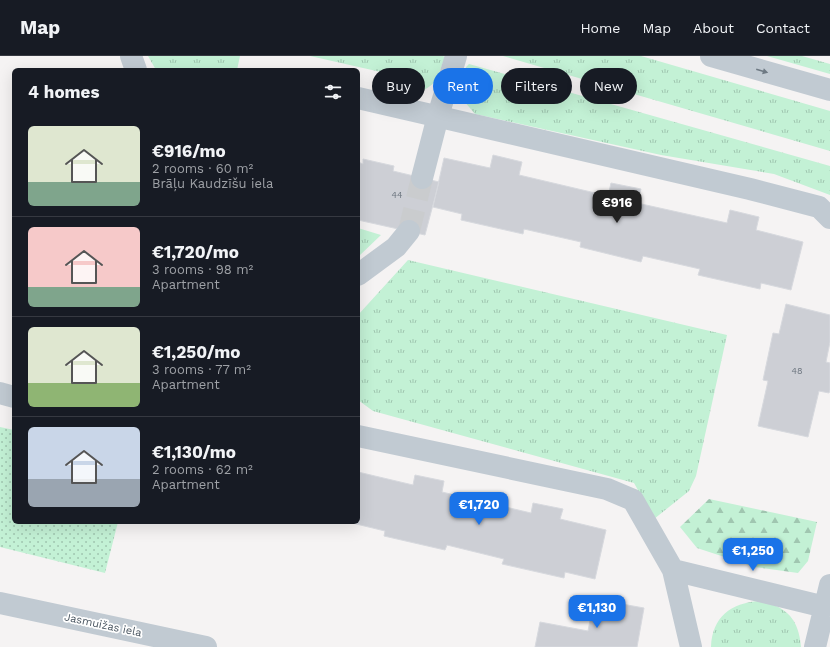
<!DOCTYPE html>
<html lang="en">
<head>
<meta charset="utf-8">
<style>
  :root { --surface:#171b24; --page:#20242c; --text:#f1f3f6; --muted:#9ea1a6; --line:#363941; --accent:#1a73e8 }
  body { margin:0; font-family:"Work Sans",sans-serif; background:var(--page); color:var(--text); height:100vh; display:flex; flex-direction:column; font-size:15px; white-space:nowrap }
  * { box-sizing:border-box; margin:0 }
  p { font-size:13px; color:var(--muted) }
  .icon { flex:none; width:22px; height:22px; fill:none; stroke:currentColor; stroke-width:2; stroke-linecap:round; stroke-linejoin:round }
  .map { position:relative; flex:1; overflow:hidden }
  .side { position:absolute; left:12px; top:12px; width:348px; height:456px; display:flex; flex-direction:column; background:var(--surface); border-radius:6px; box-shadow:0 4px 16px #0002 }
  .side>* { flex:none }
  .top-card { position:absolute; left:372px; top:12px; width:380px; height:36px; display:flex; gap:8px }
  .price { position:absolute; translate:-50% -34px; padding:0 9px; border-radius:8px; background:var(--accent); color:#fff; font-size:13px; line-height:26px; filter:drop-shadow(0 1px 2px #0008) }
  .price::after { content:''; position:absolute; left:50%; top:24px; width:12px; height:9px; margin-left:-6px; background:inherit; clip-path:polygon(0 0,100% 0,50% 100%) }
  .price.current { background:#222; color:#fff }
  ul { padding:0; list-style:none }
  li { display:flex; align-items:center; gap:12px; height:100px; padding:0 16px }
  li+li { border-top:1px solid var(--line) }
  li span { display:grid; place-items:center; flex:none; width:112px; height:80px; border-radius:6px; color:#555 }
  li>.icon { margin-inline-start:auto }
  span .icon { width:48px; height:48px; fill:#fffc; stroke-width:1 }
  li b { font-size:17px }
  h2 { display:flex; justify-content:space-between; align-items:center; height:48px; padding:0 16px; font-size:17px }
  .pill { padding:0 14px; border-radius:18px; background:var(--surface); box-shadow:0 4px 16px #0002; font-size:14px; line-height:36px }
  .pill.current { background:var(--accent); color:#fff }
  header { display:flex; align-items:center; gap:24px; box-sizing:border-box; height:56px; padding:0 20px; background:var(--surface); border-bottom:1px solid var(--line) }
  header strong { font-size:19px }
  nav { display:flex; gap:22px; margin-inline-start:auto; font-size:14px }
  .map>svg:first-child { display:block }
  .grass { fill:url(#grass-tufts) }
  .forest { fill:url(#forest-firs) }
  .park { fill:url(#park-dots) }
  .building { fill:#cdcfd5; stroke:#d7d9de }
  .lines { fill:none; stroke-linecap:round; stroke-linejoin:round }
  .minor-tunnel { stroke:#caccce; stroke-width:22; stroke-dasharray:22 11; stroke-linecap:butt }
  .minor { stroke:#c1cad2; stroke-width:22 }
  .oneway { fill:#6e7983 }
  .labels { text-anchor:middle; dominant-baseline:central; stroke-width:3.5; stroke-linejoin:round; paint-order:stroke }
  .number-label { font-size:9px; fill:#6b747e }
  .street-label { font-size:11px; fill:#4a5661; stroke:#fff }
</style>
</head>
<body>
<header>
<strong>Map</strong>
<nav><a>Home</a><a>Map</a><a>About</a><a>Contact</a></nav>
</header>
<div class="map">
<svg width="830" height="591" viewBox="0 0 830 591">
  <defs>
    <pattern id="grass-tufts" width="24" height="20" patternUnits="userSpaceOnUse"><rect width="24" height="20" fill="#c3f1d5"/><path d="M3 7l-1-3M5 7V3M7 7l1-3M15 17l-1-3M17 17v-4M19 17l1-3" fill="none" stroke="#a0c6b0"/></pattern>
    <pattern id="forest-firs" width="22" height="20" patternUnits="userSpaceOnUse"><rect width="22" height="20" fill="#c3f1d5"/><path d="M5 1l3.5 6h-7zM16 11l3.5 6h-7z" fill="#a0c6b0"/></pattern>
    <pattern id="park-dots" width="8" height="8" patternUnits="userSpaceOnUse"><rect width="8" height="8" fill="#c3f1d5"/><path d="M2 2h.1M6 6h.1" fill="none" stroke="#a0c6b0" stroke-width="1.8" stroke-linecap="round"/></pattern>
  </defs>
  <rect width="100%" height="100%" fill="#f5f3f3"/>
  <path class="grass" d="M 148,0 L 240,0 L 237,14 L 156,14 Z
    M 310,0 L 443,0 L 445,1 C 442,8 440,17 436,24 C 427,37 406,40 391,42 L 394,19 Z
    M 503,0 L 641,0 L 830,55 L 830,95 Z
    M 767,0 L 802,0 L 830,8 L 830,18 Z
    M 469,8 L 830,110 L 830,139 L 774,118 L 661,99 L 475,58 L 458,38 L 466,11 Z
    M 358,172 L 381,179 L 358,201 Z
    M 408,204 L 727,279 L 696,420 L 689,435 L 654,463 L 634,427 L 373,355 L 358,344 L 358,259 Z
    M 759,545 C 786,550 799,563 801,591 L 711,591 C 712,561 731,547 759,545 Z"/>
  <path class="forest" d="M 709,443 L 817,466 L 808,505 L 798,517 L 755,511 L 697,492 L 680,471 Z"/>
  <path class="park" d="M 0,371 L 14,374 L 14,466 L 118,466 L 105,517 L 0,491 Z"/>
  <path class="building" d="M 493,99 L 522,106 L 519,119 L 608,140 L 611,127 L 641,133 L 637,147 L 727,167 L 730,154 L 759,161 L 756,174 L 803,186 L 791,234 L 761,227 L 760,233 L 698,219 L 700,213 L 643,200 L 641,206 L 580,191 L 581,186 L 524,173 L 523,178 L 461,164 L 462,158 L 433,151 L 444,102 L 490,112 Z
    M 363,103 L 394,110 L 393,115 L 439,126 L 425,179 L 358,164 L 358,106 L 363,108 Z
    M 786,248 L 830,259 L 830,286 L 826,306 L 830,307 L 830,334 L 829,337 L 819,335 L 808,381 L 758,370 L 768,325 L 763,324 L 773,277 L 779,278 Z
    M 358,416 L 413,429 L 415,419 L 444,425 L 442,436 L 531,457 L 533,447 L 563,453 L 560,463 L 606,474 L 595,523 L 565,516 L 564,522 L 502,508 L 504,503 L 447,489 L 445,494 L 384,480 L 385,475 L 348,466 L 358,466 Z
    M 594,543 L 644,552 L 637,591 L 535,591 L 540,566 L 588,575 Z"/>
  <g class="lines">
    <path class="minor-tunnel" d="M 409,175 L 422,122"/>
    <path class="minor" d="M 131,0 L 136,14
      M 711,0 L 830,34
      M 358,42 L 750,133 L 819,151 L 830,162
      M 422,122 L 438,60 L 456,0
      M 358,219 L 396,191 L 409,175
      M 0,337 L 14,341
      M 358,380 L 607,433 L 633,444 L 673,514 L 691,591
      M 673,514 L 825,551
      M 0,547 L 206,591
      M 815,591 L 830,529"/>
  </g>
  <defs><path id="oneway-solid" d="M-6-.8H1V-3.2L6.5 0L1 3.2V.8H-6Z"/></defs>
  <use class="oneway" href="#oneway-solid" transform="translate(762 15) rotate(16)"/>
  <g class="labels">
    <g class="number-label">
      <text x="397" y="139">44</text>
      <text x="797" y="315">48</text>
    </g>
    <g class="street-label">
      <text transform="translate(103 569) rotate(12)">Jasmuižas iela</text>
    </g>
  </g>
</svg>
<b class="price current" style="left:617px;top:168px">€916</b>
<b class="price" style="left:479px;top:470px">€1,720</b>
<b class="price" style="left:753px;top:516px">€1,250</b>
<b class="price" style="left:597px;top:573px">€1,130</b>
<div class="top-card">
<a class="pill">Buy</a>
<a class="pill current">Rent</a>
<a class="pill">Filters</a>
<a class="pill">New</a>
</div>
<section class="side">
<h2>4 homes<svg class="icon" aria-label="filters" viewBox="0 0 24 24"><path d="M4 7h16M4 17h16"/><circle cx="9" cy="7" r="2"/><circle cx="15" cy="17" r="2"/></svg></h2>
<ul>
<li><span style="background:linear-gradient(#dfe7d0 70%,#7fa58c 0)"><svg class="icon" aria-label="home" viewBox="0 0 24 24"><path d="M3 11l9-7 9 7M6 9v11h12V9"/></svg></span><div><b>€916/mo</b><p>2 rooms · 60 m²</p><p>Brāļu Kaudzīšu iela</p></div></li>
<li><span style="background:linear-gradient(#f6c9c9 75%,#7fa58c 0)"><svg class="icon" aria-label="home" viewBox="0 0 24 24"><path d="M3 11l9-7 9 7M6 9v11h12V9"/></svg></span><div><b>€1,720/mo</b><p>3 rooms · 98 m²</p><p>Apartment</p></div></li>
<li><span style="background:linear-gradient(#dfe7d0 70%,#8fb573 0)"><svg class="icon" aria-label="home" viewBox="0 0 24 24"><path d="M3 11l9-7 9 7M6 9v11h12V9"/></svg></span><div><b>€1,250/mo</b><p>3 rooms · 77 m²</p><p>Apartment</p></div></li>
<li><span style="background:linear-gradient(#c9d6e8 65%,#9aa5b1 0)"><svg class="icon" aria-label="home" viewBox="0 0 24 24"><path d="M3 11l9-7 9 7M6 9v11h12V9"/></svg></span><div><b>€1,130/mo</b><p>2 rooms · 62 m²</p><p>Apartment</p></div></li>
</ul>
</section>
</div>
</body>
</html>
